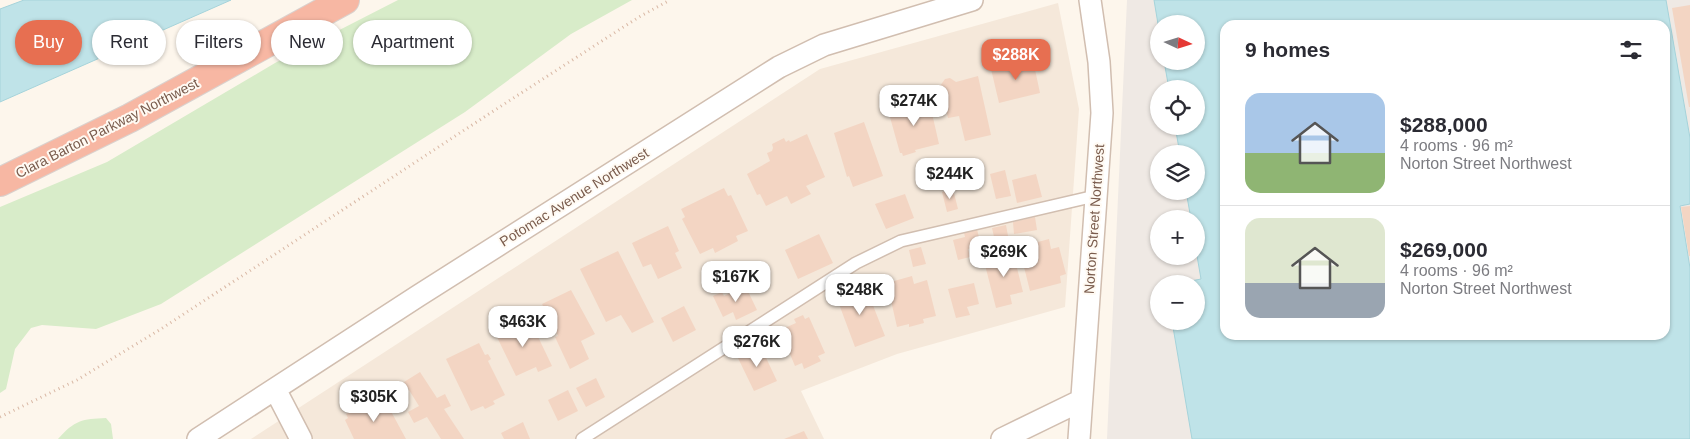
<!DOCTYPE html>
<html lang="en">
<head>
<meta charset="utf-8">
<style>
  :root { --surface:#fff; --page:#f7f7f7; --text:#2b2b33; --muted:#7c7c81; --line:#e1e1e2; --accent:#e76f51 }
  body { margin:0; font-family:Arial,sans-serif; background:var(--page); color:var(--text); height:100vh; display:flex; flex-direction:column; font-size:19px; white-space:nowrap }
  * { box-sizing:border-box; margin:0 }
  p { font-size:16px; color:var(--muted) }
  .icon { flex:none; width:28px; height:28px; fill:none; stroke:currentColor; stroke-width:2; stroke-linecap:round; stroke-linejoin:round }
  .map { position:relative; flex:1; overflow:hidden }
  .panel { position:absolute; left:1220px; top:20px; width:450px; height:320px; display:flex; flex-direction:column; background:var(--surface); border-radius:15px; box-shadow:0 1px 4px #0004 }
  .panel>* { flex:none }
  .guide { position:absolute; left:15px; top:20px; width:475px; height:45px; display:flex; gap:10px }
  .needle { width:32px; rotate:94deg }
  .fabs { position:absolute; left:1150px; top:15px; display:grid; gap:10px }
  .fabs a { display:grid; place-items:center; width:55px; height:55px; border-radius:50%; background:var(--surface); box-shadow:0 1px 4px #0004; font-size:25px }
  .price { position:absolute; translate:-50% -42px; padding:0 11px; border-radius:10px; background:#fff; color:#222; font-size:16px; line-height:32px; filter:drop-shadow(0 1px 2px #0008) }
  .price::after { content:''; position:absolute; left:50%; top:30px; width:15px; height:11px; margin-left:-8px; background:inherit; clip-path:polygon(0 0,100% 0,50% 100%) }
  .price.selected { background:var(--accent); color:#fff }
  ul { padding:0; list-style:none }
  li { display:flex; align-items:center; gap:15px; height:125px; padding:0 25px }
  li+li { border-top:1px solid var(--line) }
  li span { display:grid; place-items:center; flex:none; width:140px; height:100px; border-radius:15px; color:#555 }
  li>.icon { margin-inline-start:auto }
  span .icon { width:60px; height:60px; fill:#fffc; stroke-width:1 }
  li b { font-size:21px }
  h2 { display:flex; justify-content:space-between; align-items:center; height:60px; padding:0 25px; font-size:21px }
  .pill { padding:0 18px; border-radius:22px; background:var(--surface); box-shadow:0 1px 4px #0004; font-size:18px; line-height:45px }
  .pill.selected { background:var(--accent); color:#fff }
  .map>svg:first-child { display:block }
  .residential { fill:#f5e8da }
  .industrial { fill:#efe9e4; fill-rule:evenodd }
  .green { fill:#d8ecc9 }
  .water { fill:#bfe3e8; stroke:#a5d3da; fill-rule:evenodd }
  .building { fill:#f3d5c3 }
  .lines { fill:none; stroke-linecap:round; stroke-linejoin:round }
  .lane-casing { stroke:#d1beb0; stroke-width:14 }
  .street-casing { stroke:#d1beb0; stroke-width:24 }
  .highway-casing { stroke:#dad1cd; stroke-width:30 }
  .path { stroke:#d9b8a5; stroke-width:3; stroke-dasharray:1 4; stroke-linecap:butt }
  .lane { stroke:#fff; stroke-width:11 }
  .street { stroke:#fff; stroke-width:21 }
  .highway { stroke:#f7b7a3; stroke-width:28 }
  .labels { text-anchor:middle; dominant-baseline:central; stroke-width:4; stroke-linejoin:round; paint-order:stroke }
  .street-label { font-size:14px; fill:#7a5c4d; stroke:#fffaf3 }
</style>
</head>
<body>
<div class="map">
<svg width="1690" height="439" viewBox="0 0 1690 439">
  <rect width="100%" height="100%" fill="#fdf6ec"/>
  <path class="residential" d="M 1058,3 L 1079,109 L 1065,307 L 897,354 L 801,391 L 824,439 L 251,439 L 820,69 Z"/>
  <path class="industrial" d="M 1127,0 L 1690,0 L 1690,439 L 1107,439 ZM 1159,24 L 1196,24 L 1196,61 L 1159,61 ZM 1225,25 L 1665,25 L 1665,335 L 1225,335 ZM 1159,89 L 1196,89 L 1196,126 L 1159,126 ZM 1159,154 L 1196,154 L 1196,191 L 1159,191 ZM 1159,219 L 1196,219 L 1196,256 L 1159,256 ZM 1159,284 L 1196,284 L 1196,321 L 1159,321 Z"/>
  <path class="green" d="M 398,0 L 632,0 L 571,34 L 465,112 L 161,304 L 96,329 L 42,325 L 31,328 L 15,349 L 6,389 L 0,393 L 0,207 L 107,162 L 275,63 Z
    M 106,418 L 111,424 L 113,439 L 58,439 C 75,420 82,419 106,418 Z"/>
  <path class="water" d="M 24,0 L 231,0 L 0,102 L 0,9 Z
    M 1154,0 L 1666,0 L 1690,138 L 1690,204 L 1680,206 L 1690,268 L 1690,439 L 1192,439 L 1172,321 L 1196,321 L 1196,284 L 1176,284 L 1201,279 L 1196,250 L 1196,219 L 1191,219 L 1186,191 L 1196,191 L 1196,154 L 1180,154 L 1175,126 L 1196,126 L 1196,89 L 1169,89 L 1164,61 L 1196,61 L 1196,24 L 1159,24 L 1159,30 ZM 1225,25 L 1665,25 L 1665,335 L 1225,335 Z"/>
  <path class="building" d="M 1690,5 L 1690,107 L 1689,107 L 1672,8 Z
    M 1033,60 L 1040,93 L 999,103 L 991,69 Z
    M 978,76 L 991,135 L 965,141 L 959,116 L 948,118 L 940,86 L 945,79 L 950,78 L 956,82 Z
    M 929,100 L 939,144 L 915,150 L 916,152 L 903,156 L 902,153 L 900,153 L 888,110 Z
    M 864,122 L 883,176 L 853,187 L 849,176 L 847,177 L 834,133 Z
    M 807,134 L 825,177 L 806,186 L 811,194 L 791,204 L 787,196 L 766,206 L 760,194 L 757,195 L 747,174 L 770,161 L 767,153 L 772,151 L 773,148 L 772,144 L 784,138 L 786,142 L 789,140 L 790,142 Z
    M 1005,170 L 1011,196 L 996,199 L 990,174 Z
    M 1036,174 L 1042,197 L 1017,203 L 1012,180 Z
    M 724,188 L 728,196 L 731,195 L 748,231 L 736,236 L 738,241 L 715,253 L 713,248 L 700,254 L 682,219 L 685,217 L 681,209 Z
    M 953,189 L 958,209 L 947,212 L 942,192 Z
    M 905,194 L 914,218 L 886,229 L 875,204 Z
    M 1690,206 L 1690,256 L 1689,256 L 1681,207 Z
    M 1035,217 L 1037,230 L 1014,234 L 1013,222 Z
    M 976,225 L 981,246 L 968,249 L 970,257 L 958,260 L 953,240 L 965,237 L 963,228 Z
    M 1006,225 L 1010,247 L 997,250 L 992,228 Z
    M 668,226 L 679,251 L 675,253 L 682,268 L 658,279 L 651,264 L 643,267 L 632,243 Z
    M 819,234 L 833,263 L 798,279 L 785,250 Z
    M 1049,239 L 1051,249 L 1059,247 L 1066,274 L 1060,276 L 1061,283 L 1030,291 L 1019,247 Z
    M 921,247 L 926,264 L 913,267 L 909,250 Z
    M 1012,248 L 1023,292 L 1010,295 L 1012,304 L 996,308 L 984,261 L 1001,257 L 1000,251 Z
    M 618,251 L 654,322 L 632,333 L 621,315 L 606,322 L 580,269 Z
    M 912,276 L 914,284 L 927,280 L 936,316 L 923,319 L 924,323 L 909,327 L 909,324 L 897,327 L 887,283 Z
    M 974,283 L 979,304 L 967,307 L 970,315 L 956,318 L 948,289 Z
    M 745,285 L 757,310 L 736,320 L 733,312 L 723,317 L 713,296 L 722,292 L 724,296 Z
    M 865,285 L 885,336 L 855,347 L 836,296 Z
    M 571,290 L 595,334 L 581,341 L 589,359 L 570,369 L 555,337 L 558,336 L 556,332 L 551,334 L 546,323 L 550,320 L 542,304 Z
    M 684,306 L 696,330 L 673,342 L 661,318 Z
    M 803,315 L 805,319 L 809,317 L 825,353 L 818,356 L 821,361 L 804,369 L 802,363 L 795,366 L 780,330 L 796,323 L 794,319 Z
    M 530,320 L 552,366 L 538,372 L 536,367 L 516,376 L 494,331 L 513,322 L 516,327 Z
    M 479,343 L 485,355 L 488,354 L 491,359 L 488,361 L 505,395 L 493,401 L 495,404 L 485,409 L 483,406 L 471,411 L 446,359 Z
    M 760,345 L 777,381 L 754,391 L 737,356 Z
    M 420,372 L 437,398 L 445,394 L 451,406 L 444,409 L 464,439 L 441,439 L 427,417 L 414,423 L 408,412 L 419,406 L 404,382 Z
    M 596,378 L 605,397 L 586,407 L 576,388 Z
    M 568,390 L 578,411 L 558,421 L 548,400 Z
    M 382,398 L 385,405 L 387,404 L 406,439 L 354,439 L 345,420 L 348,418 L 346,414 Z
    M 523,422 L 530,439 L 504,439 L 501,433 Z
    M 804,431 L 808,439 L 784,439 Z"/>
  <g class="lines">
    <g class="lane-casing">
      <path id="lane" d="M 582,439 L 856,263 L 901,241 L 1095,196"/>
    </g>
    <g class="street-casing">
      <path id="street" d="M 275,389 L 301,439
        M 198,439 L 418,296 L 779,67 L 824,45 L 972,0
        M 1002,439 L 1080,401
        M 1079,439 L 1102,113 L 1099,62 L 1090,0"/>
    </g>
    <g class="highway-casing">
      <path id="highway" d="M 0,182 L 130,118 L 345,0"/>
    </g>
    <path class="path" d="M 0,417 L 77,380 L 161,329 L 498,108 L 639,17 L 670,0"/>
    <use href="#lane" class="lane"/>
    <use href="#street" class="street"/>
    <use href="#highway" class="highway"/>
  </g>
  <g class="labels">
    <g class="street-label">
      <text transform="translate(107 128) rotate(-27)">Clara Barton Parkway Northwest</text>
      <text transform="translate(574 197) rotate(-32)">Potomac Avenue Northwest</text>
      <text transform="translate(1094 219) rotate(-86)">Norton Street Northwest</text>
    </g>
  </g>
</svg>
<div class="fabs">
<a><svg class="needle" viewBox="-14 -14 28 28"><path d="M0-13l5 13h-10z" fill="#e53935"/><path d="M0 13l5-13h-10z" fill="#7c7c81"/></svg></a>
<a><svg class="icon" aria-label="locate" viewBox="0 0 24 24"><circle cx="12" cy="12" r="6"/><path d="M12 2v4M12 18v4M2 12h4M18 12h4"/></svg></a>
<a><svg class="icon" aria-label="layers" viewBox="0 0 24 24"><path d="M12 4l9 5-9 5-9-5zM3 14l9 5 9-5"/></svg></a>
<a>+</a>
<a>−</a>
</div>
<b class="price selected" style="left:1016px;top:81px">$288K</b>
<b class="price" style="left:914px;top:127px">$274K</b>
<b class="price" style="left:950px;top:200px">$244K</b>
<b class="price" style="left:1004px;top:278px">$269K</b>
<b class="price" style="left:736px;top:303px">$167K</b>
<b class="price" style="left:860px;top:316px">$248K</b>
<b class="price" style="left:523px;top:348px">$463K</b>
<b class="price" style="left:757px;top:368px">$276K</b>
<b class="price" style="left:374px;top:423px">$305K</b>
<div class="guide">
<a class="pill selected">Buy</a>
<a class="pill">Rent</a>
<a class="pill">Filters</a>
<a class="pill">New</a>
<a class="pill">Apartment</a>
</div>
<section class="panel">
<h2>9 homes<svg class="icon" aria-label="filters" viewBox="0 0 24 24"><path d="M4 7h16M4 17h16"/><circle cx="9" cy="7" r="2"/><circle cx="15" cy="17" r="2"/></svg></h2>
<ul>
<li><span style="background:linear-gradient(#a9c7e8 60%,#8fb573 0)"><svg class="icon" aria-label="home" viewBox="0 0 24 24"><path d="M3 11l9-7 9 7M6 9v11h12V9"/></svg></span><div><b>$288,000</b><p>4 rooms · 96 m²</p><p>Norton Street Northwest</p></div></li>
<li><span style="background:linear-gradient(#dfe7d0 65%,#9aa5b1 0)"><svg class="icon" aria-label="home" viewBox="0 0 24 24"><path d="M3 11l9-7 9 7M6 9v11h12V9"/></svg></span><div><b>$269,000</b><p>4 rooms · 96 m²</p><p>Norton Street Northwest</p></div></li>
</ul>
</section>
</div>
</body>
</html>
